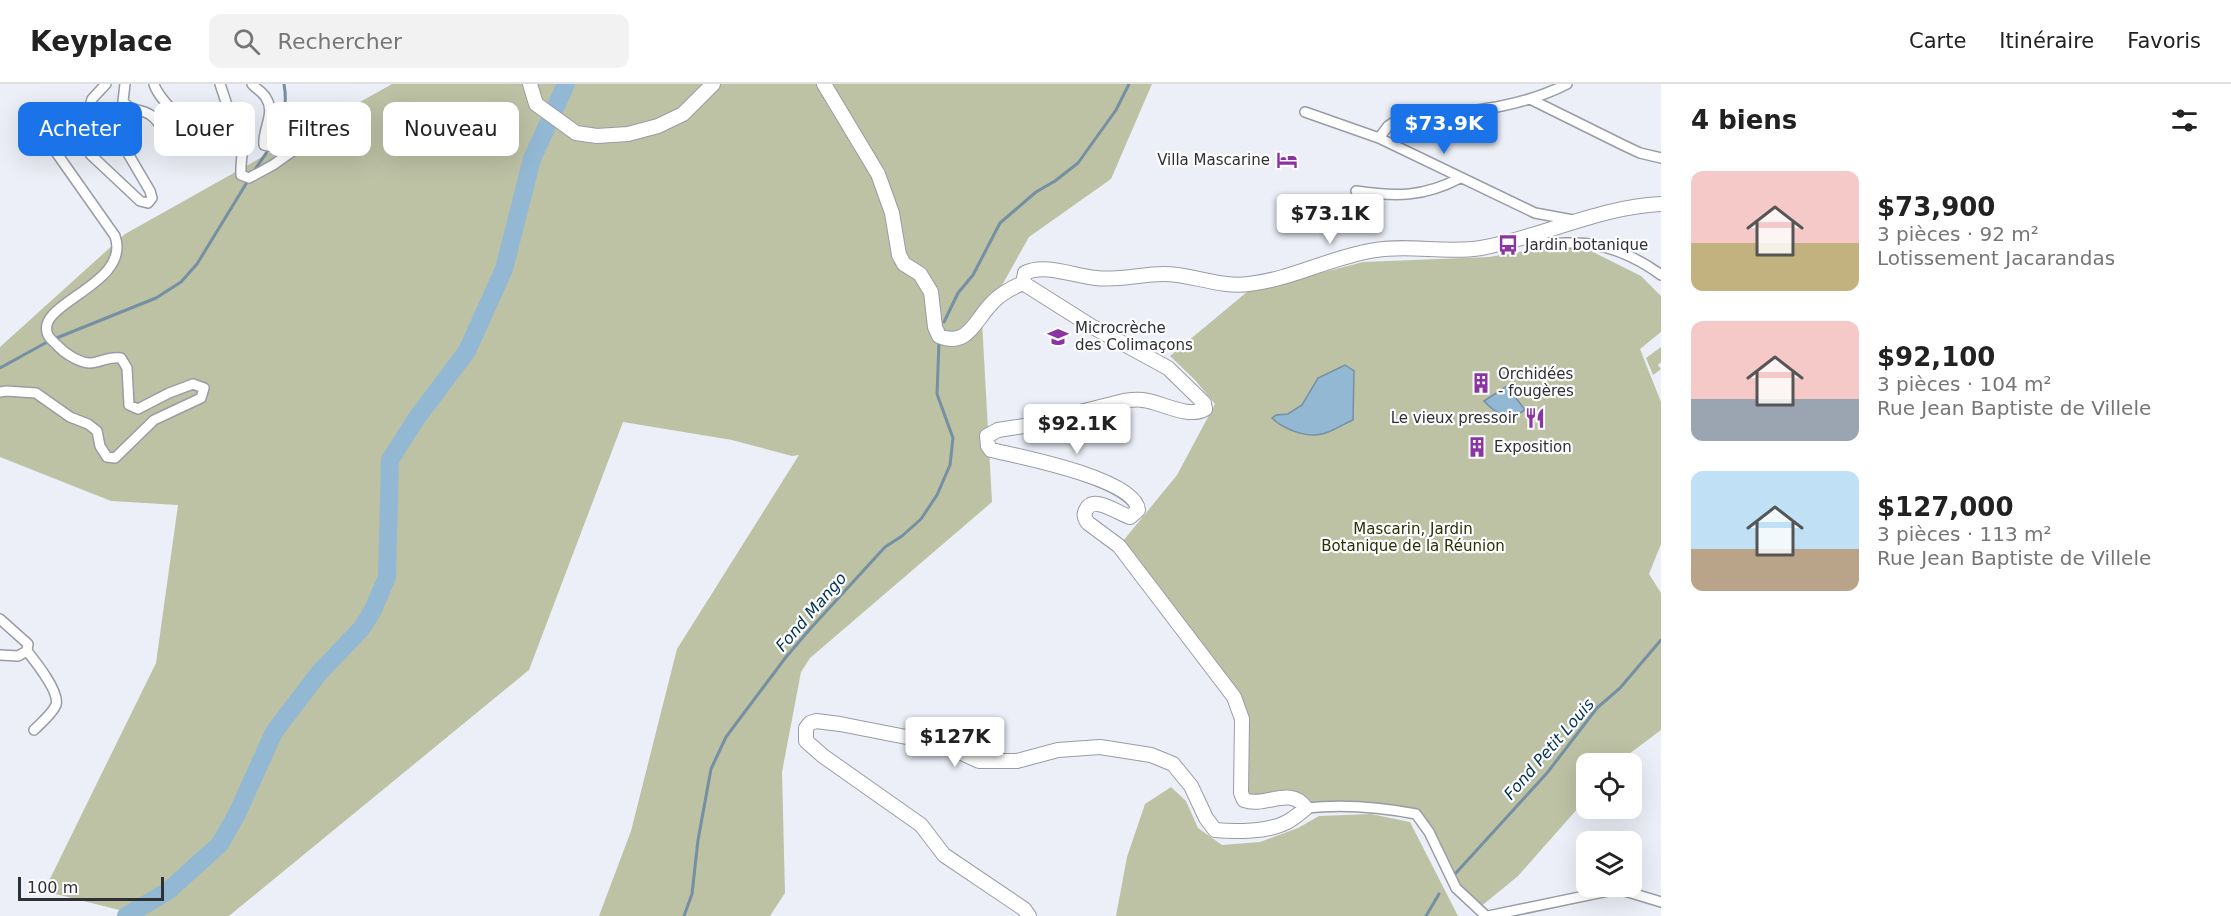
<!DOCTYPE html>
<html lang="fr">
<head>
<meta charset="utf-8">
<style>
  :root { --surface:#fff; --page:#f2f2f2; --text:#222; --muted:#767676; --line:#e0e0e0; --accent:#1a73e8 }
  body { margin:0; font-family:"DejaVu Sans",sans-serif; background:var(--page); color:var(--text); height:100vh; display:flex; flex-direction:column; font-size:22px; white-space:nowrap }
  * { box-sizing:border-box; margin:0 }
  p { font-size:20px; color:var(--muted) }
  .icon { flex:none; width:33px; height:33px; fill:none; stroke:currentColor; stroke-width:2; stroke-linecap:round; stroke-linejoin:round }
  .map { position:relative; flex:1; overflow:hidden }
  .panel { display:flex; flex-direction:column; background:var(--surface); width:570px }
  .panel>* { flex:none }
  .hud { position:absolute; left:18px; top:18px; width:570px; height:54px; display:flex; gap:12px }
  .fabs { position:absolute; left:1576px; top:669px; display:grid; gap:12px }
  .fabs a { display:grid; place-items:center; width:66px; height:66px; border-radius:12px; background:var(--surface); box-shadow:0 6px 24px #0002; font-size:30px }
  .scale { position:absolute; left:18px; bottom:15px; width:146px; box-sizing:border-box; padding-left:6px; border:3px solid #2f3033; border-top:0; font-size:16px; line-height:21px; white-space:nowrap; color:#2f3033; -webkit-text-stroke:4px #fcfcfe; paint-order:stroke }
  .price { position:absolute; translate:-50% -51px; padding:0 14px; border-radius:6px; background:#fff; color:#222; font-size:20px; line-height:39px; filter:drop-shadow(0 2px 3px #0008) }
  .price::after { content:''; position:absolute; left:50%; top:36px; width:18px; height:14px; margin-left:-9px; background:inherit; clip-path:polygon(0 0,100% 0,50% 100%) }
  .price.current { background:var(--accent); color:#fff }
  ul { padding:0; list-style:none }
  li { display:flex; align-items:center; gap:18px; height:150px; padding:0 30px }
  li span { display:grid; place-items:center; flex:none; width:168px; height:120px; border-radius:12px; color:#555 }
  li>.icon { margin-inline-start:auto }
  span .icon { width:72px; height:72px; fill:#fffc; stroke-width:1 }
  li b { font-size:26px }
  h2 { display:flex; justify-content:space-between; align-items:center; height:72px; padding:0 30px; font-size:26px }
  .tag { padding:0 21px; border-radius:12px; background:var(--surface); box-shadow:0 6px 24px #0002; font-size:21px; line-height:54px }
  .tag.current { background:var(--accent); color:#fff }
  header { display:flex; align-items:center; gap:36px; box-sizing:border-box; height:84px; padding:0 30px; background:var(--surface); border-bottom:2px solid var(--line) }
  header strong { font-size:28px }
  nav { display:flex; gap:33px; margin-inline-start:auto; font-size:21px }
  .search { width:420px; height:54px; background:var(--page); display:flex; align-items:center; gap:15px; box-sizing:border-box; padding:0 21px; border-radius:12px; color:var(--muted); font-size:22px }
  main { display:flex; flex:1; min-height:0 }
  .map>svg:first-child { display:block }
  .green { fill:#bdc2a5 }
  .water { fill:#93b8d3; stroke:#758fa3; stroke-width:1.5 }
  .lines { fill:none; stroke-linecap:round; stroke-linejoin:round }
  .stream { stroke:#758fa3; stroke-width:3 }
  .river { stroke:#93b8d3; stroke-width:18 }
  .street-casing { stroke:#999ca4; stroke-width:12 }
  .secondary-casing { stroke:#999ca4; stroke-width:16 }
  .street { stroke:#fff; stroke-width:9 }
  .secondary { stroke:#fff; stroke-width:14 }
  .labels { text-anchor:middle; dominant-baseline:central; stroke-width:4.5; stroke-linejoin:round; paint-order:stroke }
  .poi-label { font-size:15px; fill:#2f3033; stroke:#fcfcfe; text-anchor:start }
  .park-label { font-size:15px; fill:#2b3000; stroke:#fcfcfe }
  .water-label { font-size:16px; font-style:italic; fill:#02334e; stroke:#fcfcfe }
</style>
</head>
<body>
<header>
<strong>Keyplace</strong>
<div class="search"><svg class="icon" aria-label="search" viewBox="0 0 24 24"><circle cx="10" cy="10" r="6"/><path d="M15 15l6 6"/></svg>Rechercher</div>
<nav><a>Carte</a><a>Itinéraire</a><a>Favoris</a></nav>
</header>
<main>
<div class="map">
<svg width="1661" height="832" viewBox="0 0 1661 832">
  <rect width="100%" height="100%" fill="#eceff7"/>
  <path class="green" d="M 392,0 L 1152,0 L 1111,95 L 1029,153 L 982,237 L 992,418 L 810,574 L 801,588 L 782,688 L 785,809 L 770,832 L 599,832 L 631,747 L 677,565 L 799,371 L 792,372 L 732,356 L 623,338 L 529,586 L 229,832 L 143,832 L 44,807 L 156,579 L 178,421 L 111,417 L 0,373 L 0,263 L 125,150 Z
    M 1561,161 L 1589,166 L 1641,192 L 1661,212 L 1661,248 L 1640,265 L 1661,318 L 1661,460 L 1649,490 L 1661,509 L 1661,646 L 1617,679 L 1587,680 L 1587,714 L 1518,792 L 1479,824 L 1456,804 L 1416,730 L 1306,724 L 1301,717 L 1244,716 L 1242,635 L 1119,462 L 1177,391 L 1215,320 L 1195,296 L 1170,272 L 1247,208 L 1363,178 L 1489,173 Z
    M 1661,263 L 1661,278 L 1658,281 L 1661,285 L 1653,291 L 1646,274 Z
    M 1171,703 L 1186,717 L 1198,744 L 1222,761 L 1260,758 L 1298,744 L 1319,732 L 1371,730 L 1410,738 L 1458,832 L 1116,832 L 1127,773 L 1145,720 Z"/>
  <path class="water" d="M 1345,281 L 1354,287 L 1353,336 C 1343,340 1332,348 1322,350 C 1306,354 1283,345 1272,334 L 1276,331 L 1288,330 L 1302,321 L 1318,294 Z
    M 1507,302 L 1525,326 C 1508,337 1497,331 1484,317 Z"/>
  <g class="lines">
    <path class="stream" d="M 272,59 C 283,38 288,23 284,0
      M 254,87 L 269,65
      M 944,238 L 958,209 L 973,191 L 1000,139 L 1036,108 L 1055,97 L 1078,79 L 1116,26 L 1129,0
      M 0,284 L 49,257 L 156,214 L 181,198 L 197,180 L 249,95
      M 1455,790 L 1547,689 L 1597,624 L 1620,604 L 1661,556
      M 684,832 L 692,810 L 698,756 L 711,685 L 726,653 L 786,573 L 810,545 L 885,463 L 902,452 L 921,435 L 937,411 L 950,381 L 953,354 L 937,310 L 939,258
      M 1426,832 L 1439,810"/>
    <path class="river" d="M 126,832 L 168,807 L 220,760 L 237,730 L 274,648 L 319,589 L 361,545 L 372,528 L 387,493 L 390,376 L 416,335 L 467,267 L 504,185 L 532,75 L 566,0"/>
    <g class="street-casing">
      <path id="street" d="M 125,0 L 123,17 C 130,28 139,24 149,30 C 160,36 161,50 176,50 L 180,43 C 179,27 158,16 154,0
        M 220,0 L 230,30 L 244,41 C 245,58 240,75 241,91 L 249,94 L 273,81 L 304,59 L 321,56 L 328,42 L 324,36 L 314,39 L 273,63 L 264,61 C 262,46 276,29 266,14 C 263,8 256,5 252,0
        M 1530,15 L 1623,61 L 1640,69 L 1661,74
        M 1305,28 L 1379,54 L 1535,129 L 1573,136
        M 1379,54 L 1388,42 L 1397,36 C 1454,28 1515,27 1567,0
        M 1356,107 C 1396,113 1424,113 1460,94
        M 1526,152 C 1548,161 1553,159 1575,159 C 1605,159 1637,173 1661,191
        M 0,308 L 6,307 L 36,309 L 70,333 L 88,340 L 97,347 L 100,362 L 107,373 L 115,374 L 154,336 L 201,314 L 204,304 L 193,300 L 169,309 L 138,325 L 129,321 L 127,284 L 121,274 C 107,272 100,279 89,279 C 78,278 64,269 57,261 C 54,258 49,254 48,251 C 33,219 132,201 115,152 L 53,64 L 35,58 L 31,43 L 34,32 L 42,30 L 53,44 L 82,55 L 91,71 L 140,117 L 148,119 L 152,114 L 150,107 L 113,44 C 106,36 95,34 89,26 L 92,15 L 106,0
        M 0,535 L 28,560 L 27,567 L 18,572 L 0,571
        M 27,567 C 35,577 60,608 56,621 C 52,630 41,639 34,646
        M 1306,724 C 1343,720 1380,723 1416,730 L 1429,748 L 1456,804 L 1486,832
        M 1488,832 L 1618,805 L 1661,818"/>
    </g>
    <g class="secondary-casing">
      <path id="secondary" d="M 530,0 L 536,20 L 576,49 L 597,52 L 628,50 L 658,42 L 683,30 L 713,0
        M 824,0 L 878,90 L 892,129 L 899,171 L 904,180 L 920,190 L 931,208 L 935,243 L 939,252 C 968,264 975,236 992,219 C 1001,209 1011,204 1023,199
        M 1023,199 L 1091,242 L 1168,284 L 1204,319 L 1205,325 C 1188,335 1161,318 1143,316 C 1137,315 1130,316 1124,317 L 1024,342 L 998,346 L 987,352 L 988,362 L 991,366 C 1018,372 1136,395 1138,426 L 1130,433 C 1119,430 1093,410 1086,426 C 1083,431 1085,435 1088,439 L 1119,462 L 1234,613 L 1242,635 L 1241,709 L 1244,716 C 1266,724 1290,701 1306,724 C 1300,729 1293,735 1287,738 C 1269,748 1235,748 1215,746 L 1206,734 L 1191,702 L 1173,680 L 1151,671 L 1100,663 L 1058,666 L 1017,677 L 979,677 L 942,660 L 840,640 L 816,637 L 810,639 L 806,644 L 806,657 L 823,672 L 921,741 L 944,771 L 1024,825 L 1029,832
        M 1023,199 L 1025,189 C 1045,179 1074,192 1096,194 C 1118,197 1141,190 1164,190 C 1192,190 1220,204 1249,200 C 1293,195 1333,172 1376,166 C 1410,160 1446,170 1481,164 C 1542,153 1598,123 1661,120"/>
    </g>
    <use href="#street" class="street"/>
    <use href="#secondary" class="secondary"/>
  </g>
  <defs>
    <g id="hotel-bare" transform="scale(1.62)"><path d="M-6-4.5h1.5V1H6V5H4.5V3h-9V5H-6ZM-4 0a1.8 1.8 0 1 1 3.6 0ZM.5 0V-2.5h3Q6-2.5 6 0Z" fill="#8a34a2" stroke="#fcfcfe" stroke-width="2.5" paint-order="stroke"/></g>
    <g id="bus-bare" transform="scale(1.62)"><path d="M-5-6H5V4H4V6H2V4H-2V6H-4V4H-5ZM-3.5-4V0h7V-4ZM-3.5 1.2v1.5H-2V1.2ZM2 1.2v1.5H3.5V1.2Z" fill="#8a34a2" stroke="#fcfcfe" stroke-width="2.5" paint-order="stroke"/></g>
    <g id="school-bare" transform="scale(1.62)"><path d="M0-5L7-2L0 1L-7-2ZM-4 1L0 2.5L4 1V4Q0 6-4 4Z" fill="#8a34a2" stroke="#fcfcfe" stroke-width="2.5" paint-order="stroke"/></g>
    <g id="building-bare" transform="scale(1.62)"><path d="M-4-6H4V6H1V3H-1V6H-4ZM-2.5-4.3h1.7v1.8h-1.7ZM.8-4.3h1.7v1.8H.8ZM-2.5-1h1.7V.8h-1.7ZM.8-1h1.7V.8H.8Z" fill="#8a34a2" stroke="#fcfcfe" stroke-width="2.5" paint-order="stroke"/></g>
    <g id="restaurant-bare" transform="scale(1.62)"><path d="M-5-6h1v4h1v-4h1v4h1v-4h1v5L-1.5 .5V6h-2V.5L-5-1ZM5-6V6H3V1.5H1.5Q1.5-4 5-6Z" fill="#8a34a2" stroke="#fcfcfe" stroke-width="2.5" paint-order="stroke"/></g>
  </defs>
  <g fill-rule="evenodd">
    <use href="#hotel-bare" x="1287" y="76"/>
    <use href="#bus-bare" x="1508" y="161"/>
    <use href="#school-bare" x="1058" y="253"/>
    <use href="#building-bare" x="1481" y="299"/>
    <use href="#restaurant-bare" x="1535" y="334"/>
    <use href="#building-bare" x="1477" y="363"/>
  </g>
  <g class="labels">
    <g class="poi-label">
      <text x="1270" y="76" text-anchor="end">Villa Mascarine</text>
      <text x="1525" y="161">Jardin botanique</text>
      <text x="1075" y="244">Microcrèche<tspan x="1075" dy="17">des Colimaçons</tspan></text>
      <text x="1498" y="290">Orchidées<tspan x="1498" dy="17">- fougères</tspan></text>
      <text x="1518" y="334" text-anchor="end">Le vieux pressoir</text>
      <text x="1494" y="363">Exposition</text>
    </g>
    <g class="park-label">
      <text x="1413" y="445">Mascarin, Jardin<tspan x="1413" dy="17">Botanique de la Réunion</tspan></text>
    </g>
    <g class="water-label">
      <text transform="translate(811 528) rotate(-49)">Fond Mango</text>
      <text transform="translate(1549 665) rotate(-49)">Fond Petit Louis</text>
    </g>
  </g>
</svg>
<div class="fabs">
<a><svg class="icon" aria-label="locate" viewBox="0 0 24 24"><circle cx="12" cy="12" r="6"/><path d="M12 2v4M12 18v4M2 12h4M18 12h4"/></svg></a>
<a><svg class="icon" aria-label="layers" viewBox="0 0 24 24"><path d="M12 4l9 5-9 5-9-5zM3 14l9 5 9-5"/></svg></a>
</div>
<div class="scale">100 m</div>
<b class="price current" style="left:1444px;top:71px">$73.9K</b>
<b class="price" style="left:1330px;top:161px">$73.1K</b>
<b class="price" style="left:1077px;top:371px">$92.1K</b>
<b class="price" style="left:955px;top:684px">$127K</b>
<div class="hud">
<a class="tag current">Acheter</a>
<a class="tag">Louer</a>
<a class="tag">Filtres</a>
<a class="tag">Nouveau</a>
</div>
</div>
<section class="panel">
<h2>4 biens<svg class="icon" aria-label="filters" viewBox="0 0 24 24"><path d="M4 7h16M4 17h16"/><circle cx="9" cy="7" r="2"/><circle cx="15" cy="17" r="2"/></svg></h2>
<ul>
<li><span style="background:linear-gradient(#f6c9c9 60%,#c2b280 0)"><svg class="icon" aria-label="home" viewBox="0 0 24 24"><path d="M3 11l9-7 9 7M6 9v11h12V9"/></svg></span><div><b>$73,900</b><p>3 pièces · 92 m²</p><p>Lotissement Jacarandas</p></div></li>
<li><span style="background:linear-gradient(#f6c9c9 65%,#9aa5b1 0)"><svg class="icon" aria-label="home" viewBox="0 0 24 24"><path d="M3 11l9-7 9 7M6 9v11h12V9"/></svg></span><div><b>$92,100</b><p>3 pièces · 104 m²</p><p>Rue Jean Baptiste de Villele</p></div></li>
<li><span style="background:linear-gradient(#bfe0f5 65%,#b9a48a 0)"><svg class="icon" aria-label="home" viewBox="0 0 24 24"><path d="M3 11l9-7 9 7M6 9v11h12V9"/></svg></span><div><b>$127,000</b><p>3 pièces · 113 m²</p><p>Rue Jean Baptiste de Villele</p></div></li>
</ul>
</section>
</main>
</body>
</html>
